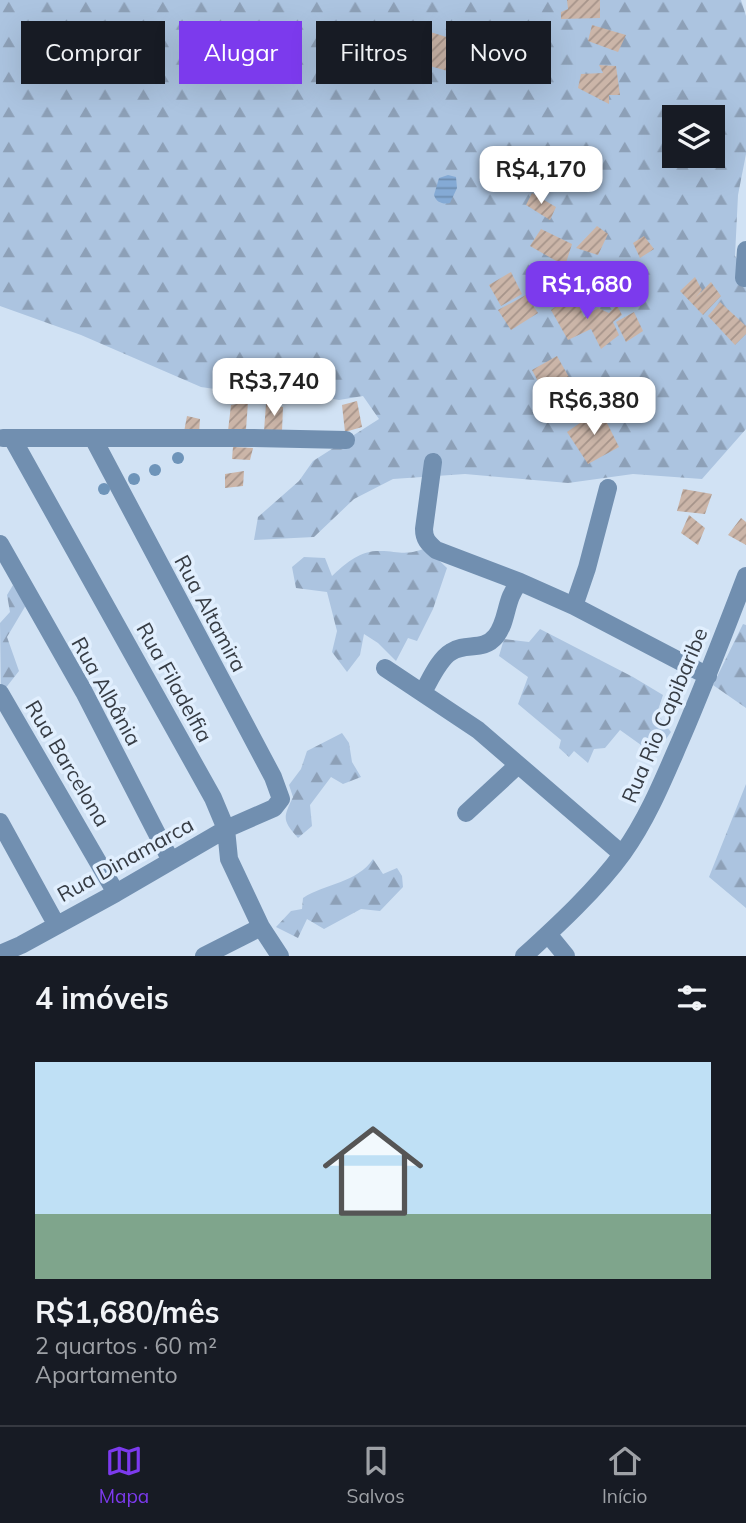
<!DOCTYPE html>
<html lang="pt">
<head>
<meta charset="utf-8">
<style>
  :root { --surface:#171b24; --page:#242831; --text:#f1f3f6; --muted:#9ea1a6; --line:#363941; --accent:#7c3aed }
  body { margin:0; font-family:Mulish,sans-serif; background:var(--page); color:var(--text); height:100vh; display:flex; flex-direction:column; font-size:26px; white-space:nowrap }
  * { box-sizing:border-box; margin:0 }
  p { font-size:23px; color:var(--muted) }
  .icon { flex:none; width:38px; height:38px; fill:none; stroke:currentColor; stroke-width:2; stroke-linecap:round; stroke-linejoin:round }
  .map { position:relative; height:956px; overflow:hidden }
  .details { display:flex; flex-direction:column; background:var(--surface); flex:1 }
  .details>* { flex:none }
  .guide { position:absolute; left:21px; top:21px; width:705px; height:63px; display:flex; gap:14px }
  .controls { position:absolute; left:662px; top:105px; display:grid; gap:14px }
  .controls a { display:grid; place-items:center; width:63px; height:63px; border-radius:0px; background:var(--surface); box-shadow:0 7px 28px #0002; font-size:35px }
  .price { position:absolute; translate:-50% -60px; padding:0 16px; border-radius:14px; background:#fff; color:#222; font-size:23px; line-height:46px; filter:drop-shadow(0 2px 4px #0008) }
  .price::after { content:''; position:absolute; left:50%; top:42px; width:21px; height:16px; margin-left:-10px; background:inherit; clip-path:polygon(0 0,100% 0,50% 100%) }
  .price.current { background:var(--accent); color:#fff }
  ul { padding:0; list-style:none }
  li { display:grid; align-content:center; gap:14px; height:371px; padding:0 35px }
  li+li { border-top:2px solid var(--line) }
  li span { display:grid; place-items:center; height:217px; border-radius:0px; color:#555 }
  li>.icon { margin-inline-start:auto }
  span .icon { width:126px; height:126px; fill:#fffc; stroke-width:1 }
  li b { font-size:30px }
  h2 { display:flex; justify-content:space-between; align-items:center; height:84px; padding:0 35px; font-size:30px }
  .pill { padding:0 24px; border-radius:0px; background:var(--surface); box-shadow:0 7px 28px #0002; font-size:24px; line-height:63px }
  .pill.current { background:var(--accent); color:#fff }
  .menu { display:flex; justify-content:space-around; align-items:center; height:98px; border-top:2px solid var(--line); background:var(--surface); font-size:19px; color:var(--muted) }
  .menu a { display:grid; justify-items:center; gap:4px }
  .menu .current { color:var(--accent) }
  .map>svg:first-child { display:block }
  .forest { fill:url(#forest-firs); fill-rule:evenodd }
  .water { fill:url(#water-rules) }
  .building { fill:url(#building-hatch) }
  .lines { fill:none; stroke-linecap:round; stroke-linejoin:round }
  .minor { stroke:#718fb0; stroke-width:18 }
  .tree { fill:#6e94b9 }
  .labels { text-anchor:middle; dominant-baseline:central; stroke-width:7; stroke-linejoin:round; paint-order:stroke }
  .street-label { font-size:21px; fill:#363c44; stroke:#e1effe }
</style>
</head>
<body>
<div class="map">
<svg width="746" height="956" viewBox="0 0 746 956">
  <defs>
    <pattern id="forest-firs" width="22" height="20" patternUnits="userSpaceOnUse" patternTransform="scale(1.75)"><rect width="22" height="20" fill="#acc4e0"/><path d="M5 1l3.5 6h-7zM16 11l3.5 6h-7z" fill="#8da0b7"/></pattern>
    <pattern id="water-rules" width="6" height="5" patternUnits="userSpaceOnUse" patternTransform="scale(1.75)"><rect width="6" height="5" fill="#84aad5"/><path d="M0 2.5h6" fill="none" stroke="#6d8cae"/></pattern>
    <pattern id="building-hatch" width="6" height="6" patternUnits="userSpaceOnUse" patternTransform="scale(1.75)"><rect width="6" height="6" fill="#cbb5a8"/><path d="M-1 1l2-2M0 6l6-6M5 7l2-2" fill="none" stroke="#a6948a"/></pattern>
  </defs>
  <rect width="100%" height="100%" fill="#d1e2f4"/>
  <path class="forest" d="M 0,0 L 741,0 L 746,16 L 746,154 L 738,195 L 735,256 L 746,272 L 746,429 L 702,479 L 633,474 L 568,483 L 465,474 L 393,479 L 354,499 L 314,537 L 254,540 L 258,517 L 299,481 L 313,461 L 379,419 L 363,396 L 339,400 L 290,391 L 242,393 L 201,387 L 81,335 L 0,306 ZM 674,117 L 712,117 L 712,156 L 674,156 Z
    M 426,548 L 447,568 L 433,609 L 417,641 L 408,638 L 396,661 L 378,643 L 364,634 L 360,655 L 347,672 L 332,652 L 337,631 L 327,592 L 296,588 L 292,567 L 304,557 L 325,558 L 332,576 C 344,565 358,552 376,551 C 398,550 403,557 426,548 Z
    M 13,585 L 26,605 L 7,637 L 19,671 L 1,694 L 0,623 L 10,612 L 7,595 Z
    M 743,624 L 746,625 L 746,708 L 713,685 Z
    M 540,629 L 633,677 L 663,695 L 658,710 L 662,721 L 671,732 L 655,755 L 620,730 L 605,748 L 594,749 L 588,763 L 574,751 L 569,757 L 559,748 L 561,740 L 518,704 L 528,677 L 499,656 L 504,639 L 529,642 Z
    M 342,733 L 349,743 L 352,762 L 361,777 L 343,784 L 331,777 L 310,805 L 312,826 L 298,838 C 282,820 283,818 293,797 L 289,785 L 301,769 L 307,751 Z
    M 746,784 L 746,908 L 709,877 Z
    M 373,859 L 383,874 L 397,868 L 402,876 L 403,887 L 380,911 L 361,909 L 324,929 L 307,919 L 298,938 L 276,927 L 291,911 L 302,909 L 303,898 C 326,883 357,883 373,859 Z"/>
  <path class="water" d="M 448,175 L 456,177 L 457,188 L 450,203 C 443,205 436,202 434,195 L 439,178 Z"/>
  <path class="building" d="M 567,0 L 600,0 L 600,18 L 561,19 L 561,12 L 568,9 Z
    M 404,24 L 476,46 L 465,76 L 395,56 Z
    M 592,25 L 626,35 L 618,52 L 588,41 Z
    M 599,65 L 616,66 L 620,95 L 609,95 L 609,104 L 578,88 L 581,74 L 603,73 Z
    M 532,193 L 556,207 L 550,220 L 526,205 Z
    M 597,226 L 608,234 L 598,255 L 576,248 Z
    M 541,229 L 572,244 L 565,266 L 530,246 Z
    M 644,236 L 654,249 L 640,258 L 633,243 Z
    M 511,272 L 522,294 L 501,306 L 489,285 Z
    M 695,277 L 702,290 L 696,297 L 711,282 L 721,296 L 703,315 L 680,291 Z
    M 574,294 L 584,317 L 598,308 L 609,313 L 617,305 L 622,315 L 613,322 L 619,335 L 601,349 L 591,329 L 568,340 L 551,310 Z
    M 526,295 L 538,313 L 511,330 L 498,310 Z
    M 720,302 L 746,326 L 746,334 L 735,345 L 708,316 Z
    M 634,312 L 643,331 L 626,342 L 616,322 Z
    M 557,356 L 570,379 L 543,391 L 532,370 Z
    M 357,401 L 362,427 L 345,432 L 342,405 Z
    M 248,402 L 246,429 L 228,431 L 231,405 Z
    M 266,404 L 283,407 L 282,431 L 264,431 Z
    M 600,409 L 619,447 L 588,464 L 567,432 Z
    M 187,416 L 200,419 L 199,433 L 184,432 Z
    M 233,447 L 253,448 L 250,460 L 232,459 Z
    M 244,471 L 243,486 L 225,488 L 225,474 Z
    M 683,489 L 712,494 L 705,514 L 677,511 Z
    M 689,515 L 705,528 L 698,545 L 681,533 Z
    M 741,518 L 746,522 L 746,545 L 728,535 Z"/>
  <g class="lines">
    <path class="minor" d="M 744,278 L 746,250
      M 3,438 L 254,438 L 346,440
      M 12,438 L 213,798 L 226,829 L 229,859 L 261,927 L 280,956
      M 433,462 L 424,529 C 424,539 428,543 436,550 L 520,582 L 574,606 L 708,676
      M 0,544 L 84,692 L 171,861
      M 574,606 L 587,568 L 608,488
      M 385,668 L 478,730 L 622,854
      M 423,692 C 430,680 439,659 451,652 C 466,642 483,652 496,636 C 509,619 504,599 520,582
      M 0,693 L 116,893
      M 466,813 L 518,765
      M 0,822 L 56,924
      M 548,934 L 566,956
      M 0,954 L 21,945 L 116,893 L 226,829 L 274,808 L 281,799 L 273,777 L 93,438
      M 204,956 L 261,927
      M 524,956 C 557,926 597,889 623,853 C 648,818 664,778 681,739 C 704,685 725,631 746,576"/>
  </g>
  <g class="tree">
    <circle cx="178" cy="458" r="6"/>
    <circle cx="155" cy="470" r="6"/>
    <circle cx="134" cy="479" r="6"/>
    <circle cx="104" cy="489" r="6"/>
  </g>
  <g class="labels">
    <g class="street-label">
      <text transform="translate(211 613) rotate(62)">Rua Altamira</text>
      <text transform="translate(175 682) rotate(61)">Rua Filadelfia</text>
      <text transform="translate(107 691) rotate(61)">Rua Albânia</text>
      <text transform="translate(664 715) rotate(-67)">Rua Rio Capibaribe</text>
      <text transform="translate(68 763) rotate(59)">Rua Barcelona</text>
      <text transform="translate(125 859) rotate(-29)">Rua Dinamarca</text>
    </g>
  </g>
</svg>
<div class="controls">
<a><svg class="icon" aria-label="layers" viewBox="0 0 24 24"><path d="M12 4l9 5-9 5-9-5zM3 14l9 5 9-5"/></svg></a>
</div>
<b class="price" style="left:541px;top:206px">R$4,170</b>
<b class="price current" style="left:587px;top:321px">R$1,680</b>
<b class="price" style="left:274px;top:418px">R$3,740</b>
<b class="price" style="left:594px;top:437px">R$6,380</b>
<div class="guide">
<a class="pill">Comprar</a>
<a class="pill current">Alugar</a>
<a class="pill">Filtros</a>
<a class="pill">Novo</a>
</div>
</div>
<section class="details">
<h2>4 imóveis<svg class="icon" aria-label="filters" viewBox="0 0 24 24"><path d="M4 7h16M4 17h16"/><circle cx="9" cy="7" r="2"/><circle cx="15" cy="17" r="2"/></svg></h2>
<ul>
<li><span style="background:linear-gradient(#bfe0f5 70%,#7fa58c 0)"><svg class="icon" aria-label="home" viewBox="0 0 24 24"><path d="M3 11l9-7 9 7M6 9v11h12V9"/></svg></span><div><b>R$1,680/mês</b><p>2 quartos · 60 m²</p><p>Apartamento</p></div></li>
</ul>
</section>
<nav class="menu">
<a class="current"><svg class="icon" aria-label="map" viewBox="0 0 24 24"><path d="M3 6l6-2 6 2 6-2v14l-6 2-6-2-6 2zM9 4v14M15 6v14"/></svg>Mapa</a>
<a><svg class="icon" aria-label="saved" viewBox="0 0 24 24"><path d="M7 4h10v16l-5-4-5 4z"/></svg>Salvos</a>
<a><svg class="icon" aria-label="home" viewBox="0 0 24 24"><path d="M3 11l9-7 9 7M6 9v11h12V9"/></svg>Início</a>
</nav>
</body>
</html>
